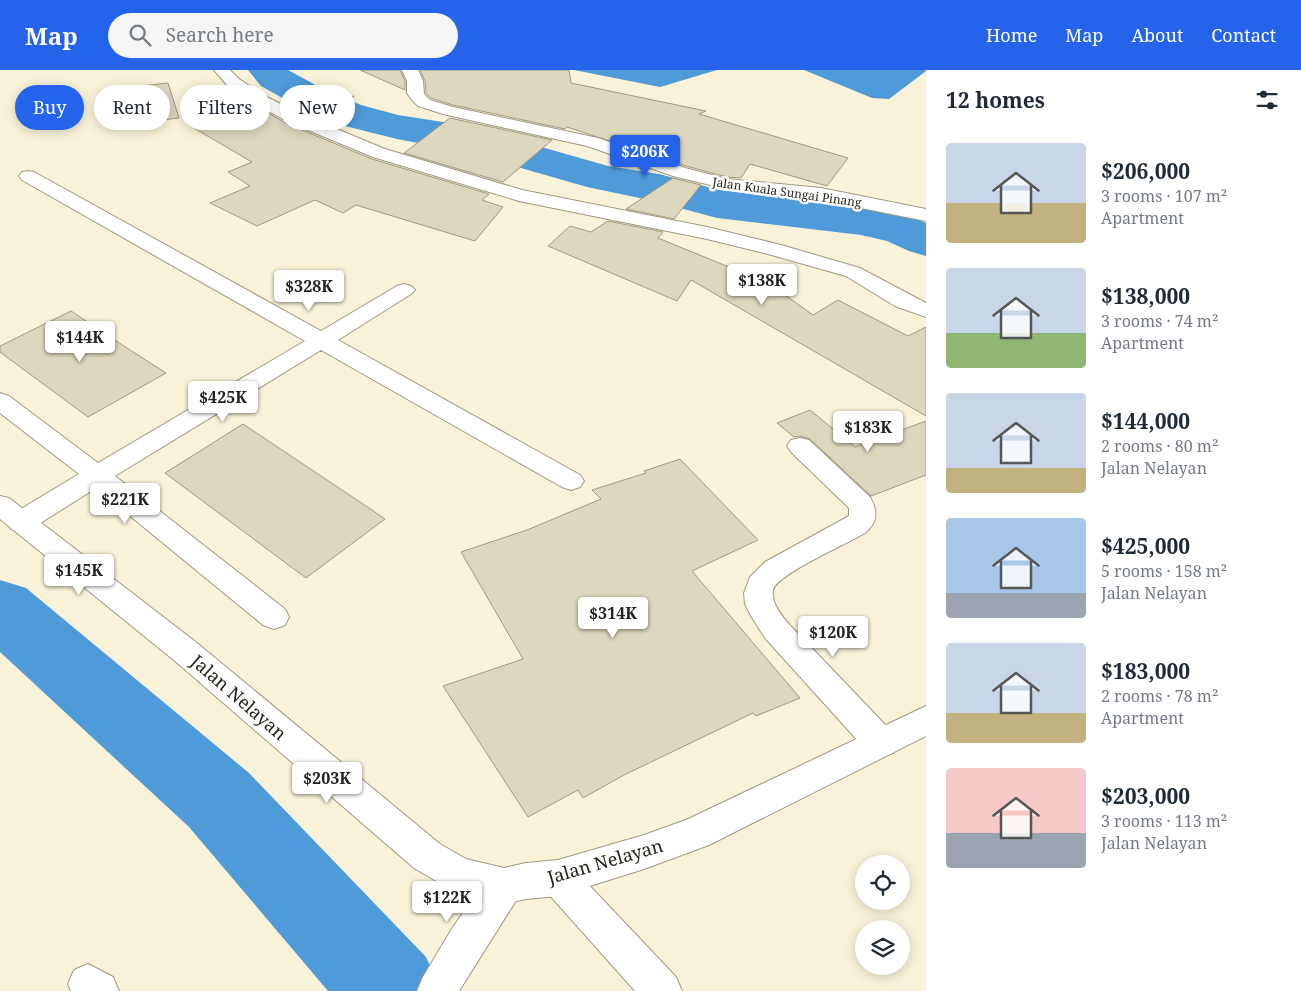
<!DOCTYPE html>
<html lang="en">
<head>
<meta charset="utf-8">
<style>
  :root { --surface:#fff; --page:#f6f6f7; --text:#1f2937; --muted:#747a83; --accent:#2563eb }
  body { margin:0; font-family:"Noto Serif",serif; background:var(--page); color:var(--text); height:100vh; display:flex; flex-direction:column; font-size:19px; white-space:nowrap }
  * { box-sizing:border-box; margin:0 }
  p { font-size:16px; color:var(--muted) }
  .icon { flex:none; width:28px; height:28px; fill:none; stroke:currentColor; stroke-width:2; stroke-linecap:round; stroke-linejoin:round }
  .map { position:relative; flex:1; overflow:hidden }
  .sheet { display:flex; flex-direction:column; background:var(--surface); width:375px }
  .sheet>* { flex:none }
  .top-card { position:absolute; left:15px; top:15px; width:475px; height:45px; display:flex; gap:10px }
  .tools { position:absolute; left:855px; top:785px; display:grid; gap:10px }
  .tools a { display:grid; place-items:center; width:55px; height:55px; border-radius:50%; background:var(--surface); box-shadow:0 2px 12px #0003; font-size:25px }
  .price { position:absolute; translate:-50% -42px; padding:0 11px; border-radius:5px; background:#fff; color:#222; font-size:16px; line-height:32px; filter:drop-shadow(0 1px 2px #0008) }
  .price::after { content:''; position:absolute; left:50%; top:30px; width:15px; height:11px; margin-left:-8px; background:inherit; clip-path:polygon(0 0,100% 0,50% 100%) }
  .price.active { background:var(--accent); color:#fff }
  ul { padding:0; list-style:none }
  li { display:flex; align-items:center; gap:15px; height:125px; padding:0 20px }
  li span { display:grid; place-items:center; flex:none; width:140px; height:100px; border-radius:5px; color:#555 }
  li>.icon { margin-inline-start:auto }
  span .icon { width:60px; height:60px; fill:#fffc; stroke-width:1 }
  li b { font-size:21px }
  h2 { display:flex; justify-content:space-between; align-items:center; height:60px; padding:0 20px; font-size:21px }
  .tag { padding:0 18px; border-radius:22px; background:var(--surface); box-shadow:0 2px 12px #0003; font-size:18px; line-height:45px }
  .tag.active { background:var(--accent); color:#fff }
  header { display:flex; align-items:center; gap:30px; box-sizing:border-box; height:70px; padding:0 25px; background:var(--accent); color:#fff }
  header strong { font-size:24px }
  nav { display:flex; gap:28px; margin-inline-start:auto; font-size:18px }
  .search { width:350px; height:45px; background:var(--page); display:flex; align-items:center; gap:12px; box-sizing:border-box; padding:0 18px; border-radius:28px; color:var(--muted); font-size:19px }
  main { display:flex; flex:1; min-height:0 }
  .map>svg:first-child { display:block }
  .water { fill:#4f9ad9 }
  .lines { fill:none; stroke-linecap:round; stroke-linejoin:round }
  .river { fill:#4f9ad9; fill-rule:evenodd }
  .building { fill:#dcd7bd; stroke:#9e9981 }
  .minor-casing { stroke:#9e9981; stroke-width:2 }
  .tertiary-casing { stroke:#9e9981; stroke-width:2 }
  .minor { fill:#fff; fill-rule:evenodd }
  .tertiary { fill:#fff; fill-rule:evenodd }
  .labels { text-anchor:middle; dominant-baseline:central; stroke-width:5; stroke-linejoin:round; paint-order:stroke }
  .far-street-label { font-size:12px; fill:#25231a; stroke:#fff }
  .near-street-label { font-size:18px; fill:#25231a; stroke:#fff }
</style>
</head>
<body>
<header>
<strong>Map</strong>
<div class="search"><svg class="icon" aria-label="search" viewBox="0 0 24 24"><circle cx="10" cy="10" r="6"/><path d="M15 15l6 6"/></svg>Search here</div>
<nav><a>Home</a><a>Map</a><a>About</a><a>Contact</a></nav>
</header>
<main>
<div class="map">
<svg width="926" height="921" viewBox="0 0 926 921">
  <rect width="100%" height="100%" fill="#f8f3d8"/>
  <path class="water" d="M 574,0 L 717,0 L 660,17 Z
    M 804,0 L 926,0 L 926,1 L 889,29 L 872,28 Z"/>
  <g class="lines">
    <path class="river" d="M 248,0 L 288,0 L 321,18 L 361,35 L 398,45 L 468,56 L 608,96 L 659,104 L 719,120 L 861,137 L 919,150 L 926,153 L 926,186 L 909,181 L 887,171 L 861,165 L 717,148 L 654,131 L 587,117 L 462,81 L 397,69 L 333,53 L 293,34 L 261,16 Z
      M 0,510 L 26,518 L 249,703 L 426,887 L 441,921 L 328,921 L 189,757 L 0,582 Z"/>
  </g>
  <path class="building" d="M 360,0 L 400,0 L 405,11 L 405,20 Z
    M 420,0 L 569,0 L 571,13 L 706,41 L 699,44 L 848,88 L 827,116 L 750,94 L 741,108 L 727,107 L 686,96 L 567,57 L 565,59 L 453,35 L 431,28 L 426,23 L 425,11 Z
    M 168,13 L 179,48 L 107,57 L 105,20 Z
    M 354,26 L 331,55 L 290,37 Z
    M 265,41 L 285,53 L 372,89 L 489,124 L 482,130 L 503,137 L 475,171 L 356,135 L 343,143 L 315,130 L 257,156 L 210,133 L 250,116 L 228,102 L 252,92 L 187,54 Z
    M 450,48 L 552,70 L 503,112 L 404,83 Z
    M 673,108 L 701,115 L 674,149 L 626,139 Z
    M 608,151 L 663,162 L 658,168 L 768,213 L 813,245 L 838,230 L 908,266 L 926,257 L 926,346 L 691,210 L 677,231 L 548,176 L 570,156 L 591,162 Z
    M 71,241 L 130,280 L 166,303 L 88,347 L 0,282 L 0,276 Z
    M 810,340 L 855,377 L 926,351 L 926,405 L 871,426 L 810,369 L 800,366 L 794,367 L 777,353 Z
    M 243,354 L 366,436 L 385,449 L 306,508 L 165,403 Z
    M 680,389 L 758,470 L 692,501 L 800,628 L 756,646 L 753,643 L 624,705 L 583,728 L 578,720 L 528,747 L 443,616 L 523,589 L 461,482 L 527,460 L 601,429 L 592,420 L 646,403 L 644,401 Z"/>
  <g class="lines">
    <g class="minor-casing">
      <path id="minor" d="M 214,0 L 230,0 L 239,9 L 263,25 L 298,43 L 385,79 L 522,120 L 707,157 L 781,175 L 860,198 L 926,233 L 926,247 L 895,236 L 846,206 L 768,184 L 707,169 L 519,131 L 373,87 L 286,51 L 251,31 L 227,15 Z
        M 402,0 L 418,0 L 423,11 L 424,24 L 430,30 L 453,37 L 598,68 L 685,98 L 727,109 L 821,118 L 926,139 L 926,151 L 821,130 L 727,119 L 673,106 L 587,76 L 443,44 L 418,36 L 412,30 L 407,23 L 407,11 Z
        M 28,101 L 34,102 L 321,261 L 397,216 L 404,214 L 411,216 L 415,220 L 411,224 L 338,270 L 580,405 L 584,411 L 580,417 L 571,420 L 562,417 L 321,280 L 115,406 L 285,539 L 289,547 L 285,555 L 274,559 L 263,555 L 96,418 L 31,459 L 21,462 L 11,459 L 7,452 L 11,445 L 79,404 L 0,343 L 0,323 L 9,326 L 98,393 L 305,271 L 22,110 L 19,106 L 22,102 Z
        M 800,368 L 809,370 L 870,427 C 878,441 878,452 865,463 C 849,473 777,504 773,520 C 771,532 780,543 787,552 L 893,663 L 898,673 L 893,683 L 881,687 L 869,683 L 765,568 L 751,546 L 745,534 L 744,523 L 750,507 L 765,492 L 849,446 L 849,438 L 791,382 L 787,376 L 791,370 Z
        M 558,790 L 571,796 L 676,907 L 682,921 L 635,921 L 545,820 L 540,808 L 545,796 Z
        M 504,798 L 517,803 L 522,816 L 517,829 L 459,921 L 417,921 L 423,907 L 453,857 L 491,803 Z
        M 88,894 L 113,907 L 119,921 L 71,921 L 68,914 L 74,900 Z"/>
    </g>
    <g class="tertiary-casing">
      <path id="tertiary" d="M 0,426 L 9,428 L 197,573 L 440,774 L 466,789 L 504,798 L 526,793 L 558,790 L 644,765 L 686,750 L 926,636 L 926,666 L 709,775 L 644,799 L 558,826 L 526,829 L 504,834 L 479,829 L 443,815 L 414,798 L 175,591 L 0,449 Z"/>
    </g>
    <use href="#minor" class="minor"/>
    <use href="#tertiary" class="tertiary"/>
  </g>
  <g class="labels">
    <g class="far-street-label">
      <text transform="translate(787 122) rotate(8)">Jalan Kuala Sungai Pinang</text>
    </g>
    <g class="near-street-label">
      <text transform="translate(239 627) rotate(41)">Jalan Nelayan</text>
      <text transform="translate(605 791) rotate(-16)">Jalan Nelayan</text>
    </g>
  </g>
</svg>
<div class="tools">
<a><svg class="icon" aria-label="locate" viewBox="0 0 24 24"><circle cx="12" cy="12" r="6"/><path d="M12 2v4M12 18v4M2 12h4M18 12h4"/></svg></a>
<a><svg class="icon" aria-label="layers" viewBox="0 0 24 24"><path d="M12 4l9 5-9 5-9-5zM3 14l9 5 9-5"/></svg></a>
</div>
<b class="price active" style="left:645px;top:107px">$206K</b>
<b class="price" style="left:762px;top:236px">$138K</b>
<b class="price" style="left:309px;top:242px">$328K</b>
<b class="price" style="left:80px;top:293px">$144K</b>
<b class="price" style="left:223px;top:353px">$425K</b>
<b class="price" style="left:868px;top:383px">$183K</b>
<b class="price" style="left:125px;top:455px">$221K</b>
<b class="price" style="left:79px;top:526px">$145K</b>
<b class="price" style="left:613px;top:569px">$314K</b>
<b class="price" style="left:833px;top:588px">$120K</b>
<b class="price" style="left:327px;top:734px">$203K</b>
<b class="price" style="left:447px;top:853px">$122K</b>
<div class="top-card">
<a class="tag active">Buy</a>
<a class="tag">Rent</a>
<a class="tag">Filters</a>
<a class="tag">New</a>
</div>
</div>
<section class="sheet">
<h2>12 homes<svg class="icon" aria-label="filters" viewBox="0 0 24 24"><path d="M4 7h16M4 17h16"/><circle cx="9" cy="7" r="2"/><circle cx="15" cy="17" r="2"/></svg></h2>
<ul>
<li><span style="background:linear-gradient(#c9d6e8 60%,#c2b280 0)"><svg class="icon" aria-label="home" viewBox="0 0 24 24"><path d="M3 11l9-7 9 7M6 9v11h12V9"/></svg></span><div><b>$206,000</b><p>3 rooms · 107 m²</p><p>Apartment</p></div></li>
<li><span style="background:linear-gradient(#c9d6e8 65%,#8fb573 0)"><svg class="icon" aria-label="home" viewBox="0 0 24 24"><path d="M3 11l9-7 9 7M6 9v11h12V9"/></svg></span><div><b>$138,000</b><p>3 rooms · 74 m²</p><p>Apartment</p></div></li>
<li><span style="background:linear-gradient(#c9d6e8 75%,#c2b280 0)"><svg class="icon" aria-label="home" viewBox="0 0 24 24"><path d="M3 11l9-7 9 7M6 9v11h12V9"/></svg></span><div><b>$144,000</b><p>2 rooms · 80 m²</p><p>Jalan Nelayan</p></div></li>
<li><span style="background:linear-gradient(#a9c7e8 75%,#9aa5b1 0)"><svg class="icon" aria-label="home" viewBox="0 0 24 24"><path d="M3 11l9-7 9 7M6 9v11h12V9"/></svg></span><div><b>$425,000</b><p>5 rooms · 158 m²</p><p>Jalan Nelayan</p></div></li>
<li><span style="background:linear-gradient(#c9d6e8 70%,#c2b280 0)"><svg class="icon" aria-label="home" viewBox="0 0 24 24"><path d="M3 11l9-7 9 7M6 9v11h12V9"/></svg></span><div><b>$183,000</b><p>2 rooms · 78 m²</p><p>Apartment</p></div></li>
<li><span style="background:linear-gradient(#f6c9c9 65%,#9aa5b1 0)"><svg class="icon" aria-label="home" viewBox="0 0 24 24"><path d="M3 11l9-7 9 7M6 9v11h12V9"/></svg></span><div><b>$203,000</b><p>3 rooms · 113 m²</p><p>Jalan Nelayan</p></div></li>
</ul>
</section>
</main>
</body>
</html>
